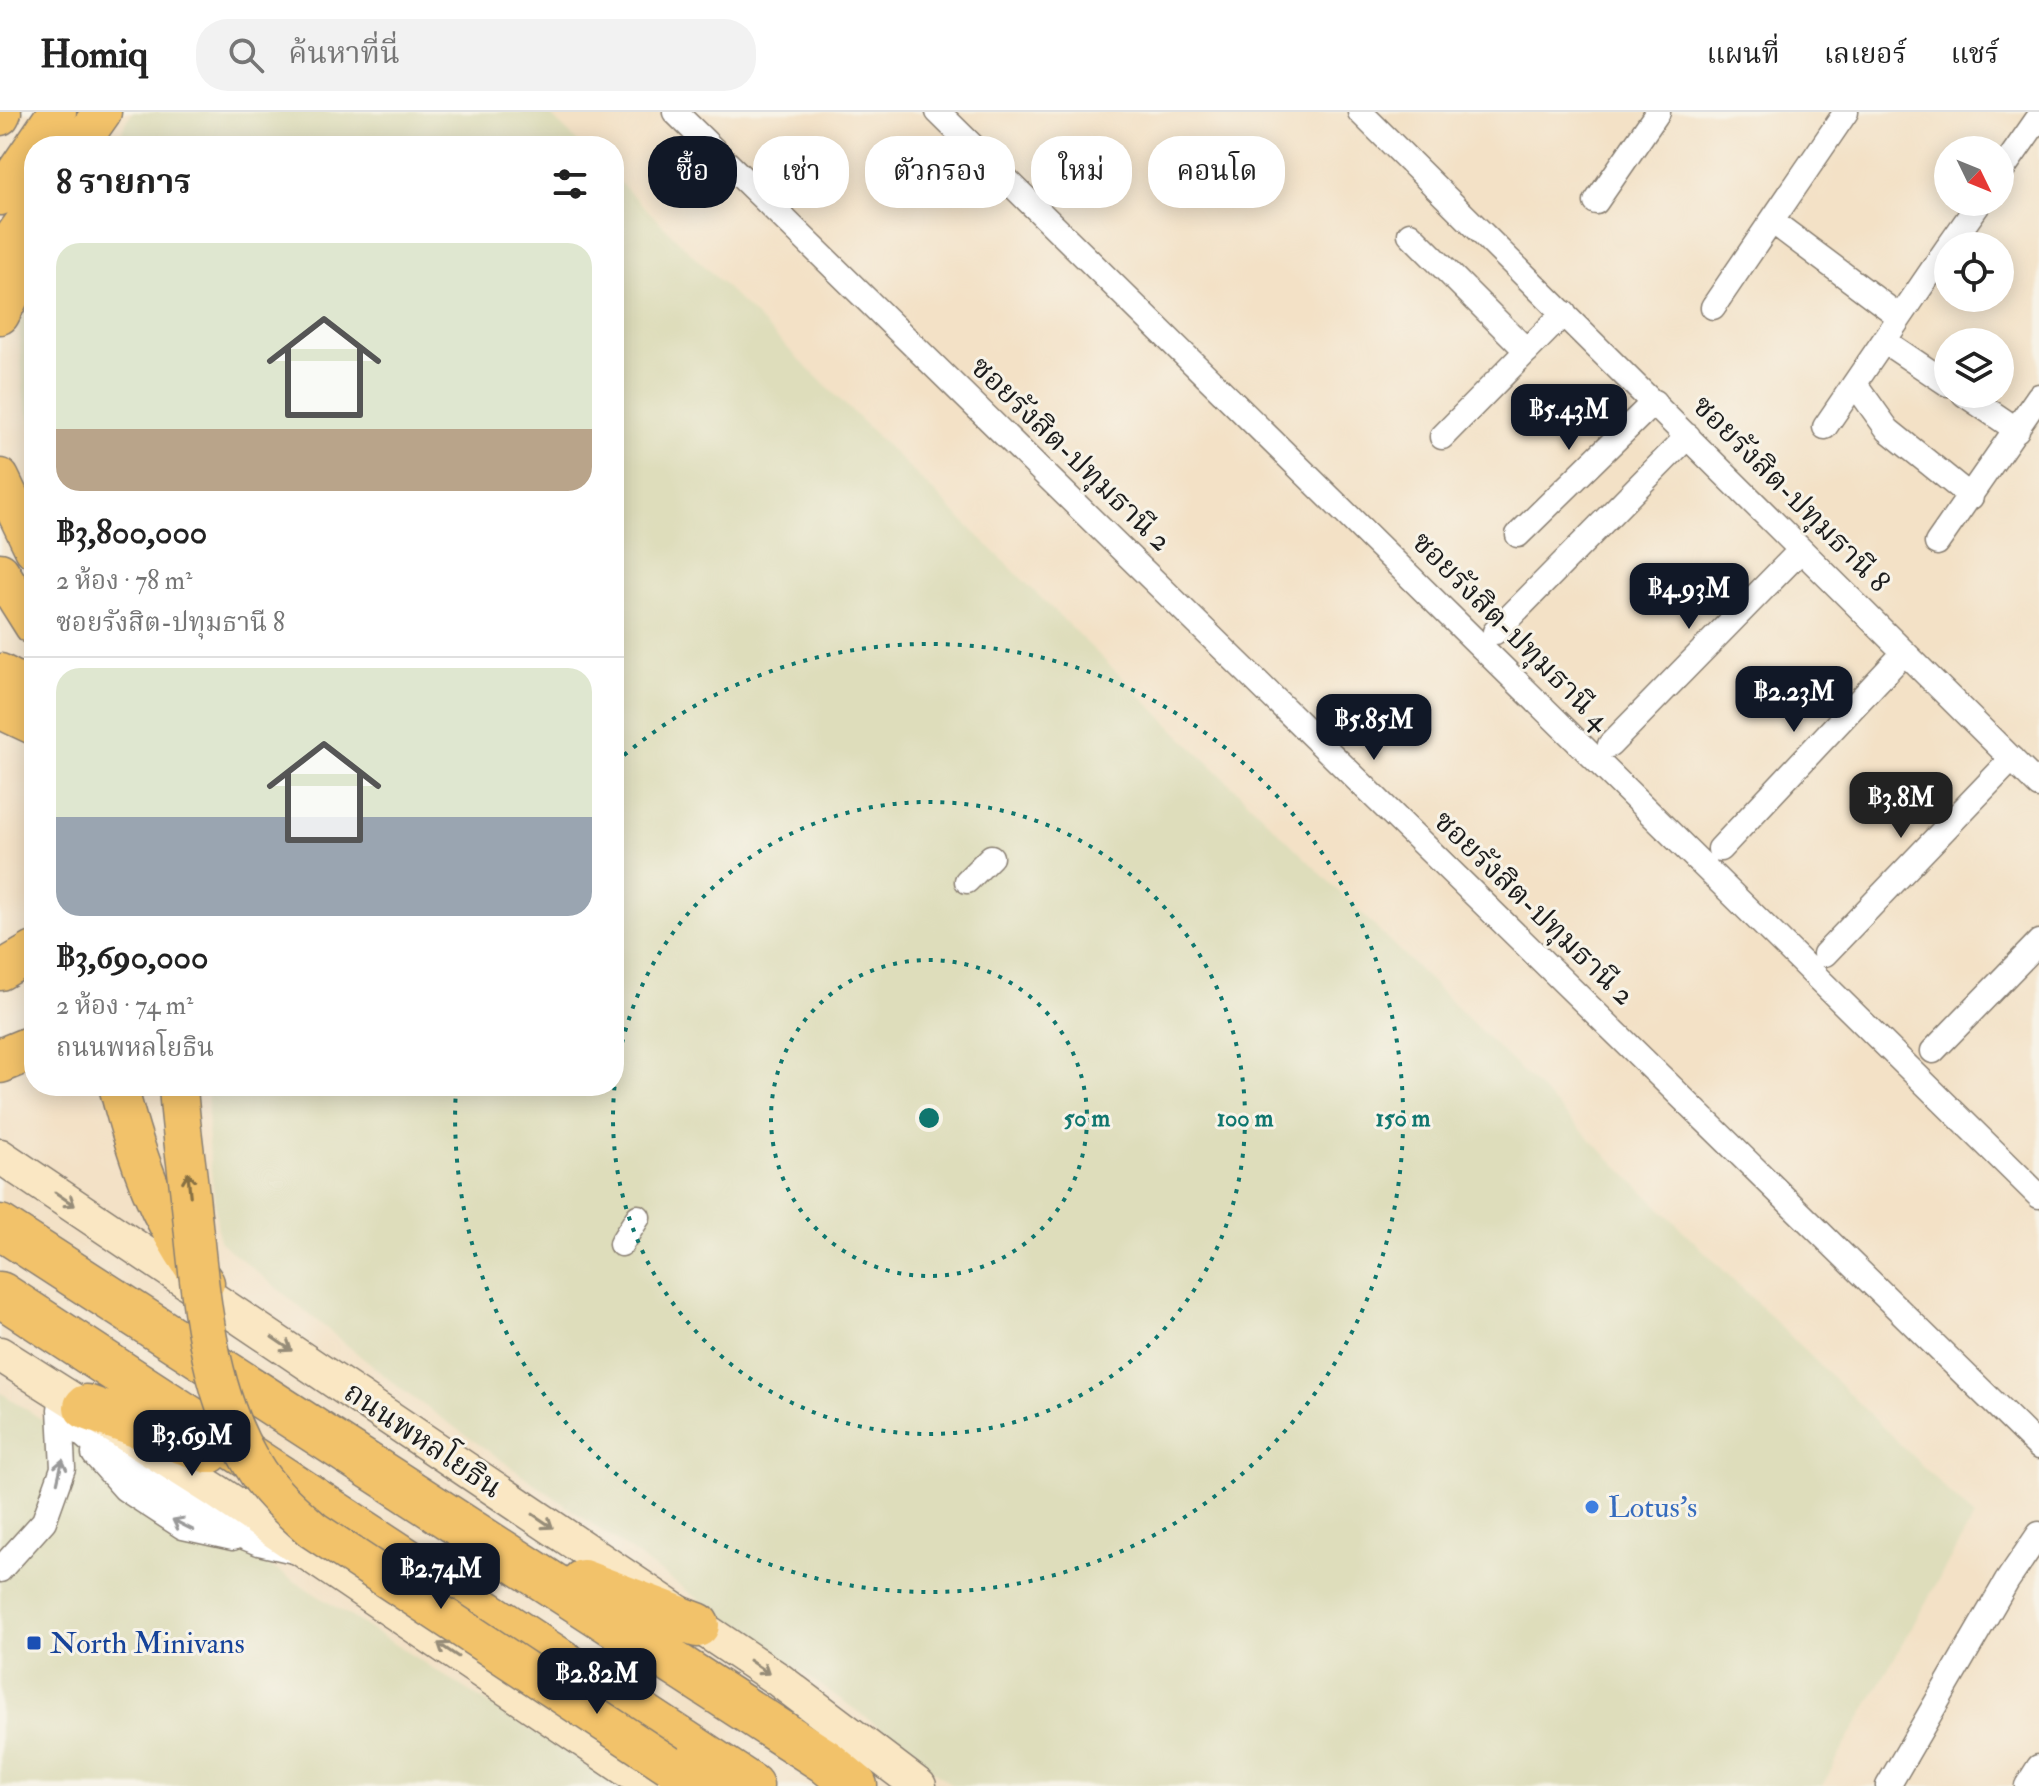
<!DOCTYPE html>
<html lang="th">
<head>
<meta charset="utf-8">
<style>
  :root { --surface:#fff; --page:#f2f2f2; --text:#222; --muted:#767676; --line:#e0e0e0; --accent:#111827 }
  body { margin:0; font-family:"IM FELL Double Pica","Noto Serif Thai",serif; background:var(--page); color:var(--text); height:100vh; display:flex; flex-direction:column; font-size:30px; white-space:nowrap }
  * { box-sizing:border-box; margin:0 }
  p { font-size:26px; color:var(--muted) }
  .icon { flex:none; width:44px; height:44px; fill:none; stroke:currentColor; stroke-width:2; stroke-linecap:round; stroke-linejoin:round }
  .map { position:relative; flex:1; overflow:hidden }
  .drawer { position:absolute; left:24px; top:24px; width:600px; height:960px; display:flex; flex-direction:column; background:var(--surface); border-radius:32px; box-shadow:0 4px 20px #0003 }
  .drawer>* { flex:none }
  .banner { position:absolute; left:648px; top:24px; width:760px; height:72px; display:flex; gap:16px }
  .needle { width:52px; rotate:133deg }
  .fabs { position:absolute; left:1934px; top:24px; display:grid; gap:16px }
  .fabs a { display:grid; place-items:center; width:80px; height:80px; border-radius:50%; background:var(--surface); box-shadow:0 4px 20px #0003; font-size:40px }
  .price { position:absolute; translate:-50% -68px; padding:0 18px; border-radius:16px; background:var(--accent); color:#fff; font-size:26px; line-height:52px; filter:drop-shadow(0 2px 4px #0008) }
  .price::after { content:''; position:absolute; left:50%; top:48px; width:24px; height:18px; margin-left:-12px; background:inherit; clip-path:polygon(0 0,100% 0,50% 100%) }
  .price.selected { background:#222; color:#fff }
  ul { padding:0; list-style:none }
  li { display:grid; align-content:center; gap:16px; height:424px; padding:0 32px }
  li+li { border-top:2px solid var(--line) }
  li span { display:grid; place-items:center; height:248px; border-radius:24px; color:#555 }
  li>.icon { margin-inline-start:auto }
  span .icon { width:144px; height:144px; fill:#fffc; stroke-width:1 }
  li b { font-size:34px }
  h2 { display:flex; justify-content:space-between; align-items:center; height:96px; padding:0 32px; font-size:34px }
  .tag { padding:0 28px; border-radius:32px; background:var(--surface); box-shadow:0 4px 20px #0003; font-size:28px; line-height:72px }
  .tag.selected { background:var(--accent); color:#fff }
  header { display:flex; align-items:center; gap:48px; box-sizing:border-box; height:112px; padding:0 40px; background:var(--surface); border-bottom:2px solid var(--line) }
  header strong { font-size:38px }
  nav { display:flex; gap:44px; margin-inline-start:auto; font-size:28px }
  .search { width:560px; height:72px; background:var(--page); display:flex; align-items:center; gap:20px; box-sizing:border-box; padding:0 28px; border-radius:32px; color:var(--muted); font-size:30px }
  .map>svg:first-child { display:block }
  .built { fill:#deddbb }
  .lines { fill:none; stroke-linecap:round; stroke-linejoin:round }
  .street-casing { stroke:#887e71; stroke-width:27 }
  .secondary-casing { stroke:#887e71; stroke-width:37 }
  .primary-casing { stroke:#887e71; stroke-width:41 }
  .highway-casing { stroke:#887e71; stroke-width:47 }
  .street { stroke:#fff; stroke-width:24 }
  .secondary { stroke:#fae7c3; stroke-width:34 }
  .primary { stroke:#f2c26a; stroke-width:38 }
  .highway { stroke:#f2c26a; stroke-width:44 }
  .primary-bridge-casing { stroke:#887e71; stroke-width:41; stroke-linecap:butt }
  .primary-bridge { stroke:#f2c26a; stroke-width:38 }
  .oneway { stroke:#876f43 }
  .oneway2 { stroke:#968c78 }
  .oneway3 { stroke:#999 }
  .ring { fill:none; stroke:#0f766e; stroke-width:4; stroke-dasharray:4 8 }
  .shop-dot { fill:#3f7fe0; stroke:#f7f3e8; stroke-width:3 }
  .transit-dot { fill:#1a4fb4; stroke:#f7f3e8; stroke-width:3 }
  .labels { text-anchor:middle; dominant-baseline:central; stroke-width:6; stroke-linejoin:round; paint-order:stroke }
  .street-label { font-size:30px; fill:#1c1c1c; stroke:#f7f3e8 }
  .shop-label { font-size:30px; fill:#366cbe; stroke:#f7f3e8; text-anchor:start }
  .transit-label { font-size:30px; fill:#164399; stroke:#f7f3e8; text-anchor:start }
  .centre { fill:#0f766e; stroke:#f7f3e8; stroke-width:4 }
  .ring-label { font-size:24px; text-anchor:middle; font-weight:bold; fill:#0f766e; stroke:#f7f3e8; stroke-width:6; stroke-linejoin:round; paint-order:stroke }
</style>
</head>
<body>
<header>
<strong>Homiq</strong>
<div class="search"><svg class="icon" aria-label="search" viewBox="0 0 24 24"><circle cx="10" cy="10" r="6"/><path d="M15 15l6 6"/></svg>ค้นหาที่นี่</div>
<nav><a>แผนที่</a><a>เลเยอร์</a><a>แชร์</a></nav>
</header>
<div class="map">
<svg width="2039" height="1674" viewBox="0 0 2039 1674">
  <rect width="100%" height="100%" fill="#f7f3e8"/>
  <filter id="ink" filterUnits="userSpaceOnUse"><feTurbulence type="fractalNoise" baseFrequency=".0125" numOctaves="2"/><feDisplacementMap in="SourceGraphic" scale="16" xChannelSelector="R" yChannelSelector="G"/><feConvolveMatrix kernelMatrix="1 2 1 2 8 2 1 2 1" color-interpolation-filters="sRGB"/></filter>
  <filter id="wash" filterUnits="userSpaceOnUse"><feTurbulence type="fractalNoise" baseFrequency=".006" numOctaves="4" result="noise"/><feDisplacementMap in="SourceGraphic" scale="32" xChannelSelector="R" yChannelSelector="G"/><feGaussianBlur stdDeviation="1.8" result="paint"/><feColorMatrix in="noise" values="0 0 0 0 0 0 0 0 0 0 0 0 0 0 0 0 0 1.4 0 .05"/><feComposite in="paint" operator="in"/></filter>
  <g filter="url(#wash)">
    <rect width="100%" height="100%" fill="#f3e1c6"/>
    <path class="built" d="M 132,0 L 547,0 L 582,34 L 114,34 Z
      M 614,65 L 1974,1405 L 1822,1674 L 953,1674 L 863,1603 L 402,1278 L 219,1129 L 208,1031 L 208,974 L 614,974 Z
      M 34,184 L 34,323 L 24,286 L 19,213 Z
      M 0,1280 L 123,1361 L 619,1674 L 0,1674 Z"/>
  </g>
  <g filter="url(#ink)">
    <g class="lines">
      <g class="street-casing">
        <path id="street" d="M 675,0 L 2039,1335
          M 938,0 L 2039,1084
          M 1360,0 L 2039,674
          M 2000,61 L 2039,5
          M 1596,90 L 1658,0
          M 1772,109 L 1900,205
          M 1410,122 L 1527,239
          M 1949,134 L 1980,90
          M 1713,195 L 1846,0
          M 1884,229 L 1948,272
          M 1855,272 L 1888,318 L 1971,385
          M 1964,282 L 2017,318
          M 1825,315 L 1948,135
          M 1442,325 L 1564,201
          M 1518,423 L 1654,290
          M 1937,431 L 2039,284
          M 1495,520 L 1688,324
          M 1610,633 L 1801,438
          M 1720,737 L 1904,541
          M 967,769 L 991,745
          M 1825,842 L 2012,647
          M 1933,939 L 2039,830
          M 621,1132 L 638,1105
          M 63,1306 L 92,1331 L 234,1421 L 259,1431 L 294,1439
          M 94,1342 L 125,1377 L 183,1415 L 233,1426
          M 0,1458 L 44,1409 L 63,1356 L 60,1297
          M 1888,1674 L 2007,1469 L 2039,1422
          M 2027,1674 L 2039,1655"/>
      </g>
      <g class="secondary-casing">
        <path id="secondary" d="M 0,1044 L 779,1568 L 919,1674
          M 0,1242 L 216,1379 L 651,1674"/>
      </g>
      <g class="primary-casing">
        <path id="primary" d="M 0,4 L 2,0
          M 78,34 L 102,0
          M 0,84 L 57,0
          M 0,145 L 34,97
          M 0,203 L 34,138
          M 0,366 L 34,437
          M 0,460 L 34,514
          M 0,561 L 23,573 L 34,586
          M 0,859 L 34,839
          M 118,974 C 138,1050 157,1107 205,1171
          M 669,1653 L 698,1674"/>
      </g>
      <g class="highway-casing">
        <path id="highway" d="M 0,594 L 34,610
          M 0,949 L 34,935
          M 0,1115 L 825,1649 L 855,1674
          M 0,1182 L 751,1674
          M 86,1295 L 209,1339
          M 583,1470 L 697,1513"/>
      </g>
      <use href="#street" class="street"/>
      <use href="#secondary" class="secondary"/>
      <use href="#primary" class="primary"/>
      <use href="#highway" class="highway"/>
      <g class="primary-bridge-casing">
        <path id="primary-bridge" d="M 178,974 C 180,1010 186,1047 190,1084 C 200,1174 205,1283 258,1361 C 273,1383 293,1400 313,1418 L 669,1653"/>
      </g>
      <use href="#primary-bridge" class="primary-bridge"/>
    </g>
    <defs><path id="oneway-shaft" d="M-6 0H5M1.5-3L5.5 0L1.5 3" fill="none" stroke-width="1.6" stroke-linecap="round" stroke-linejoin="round" transform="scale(2)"/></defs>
    <use class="oneway" href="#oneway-shaft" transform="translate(189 1072) rotate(-96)"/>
    <g class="oneway2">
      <use href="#oneway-shaft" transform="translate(65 1087) rotate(34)"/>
      <use href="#oneway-shaft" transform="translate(282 1232) rotate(34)"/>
      <use href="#oneway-shaft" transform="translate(543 1409) rotate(34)"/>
      <use href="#oneway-shaft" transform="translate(448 1538) rotate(-146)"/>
      <use href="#oneway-shaft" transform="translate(759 1555) rotate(34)"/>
    </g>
    <g class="oneway3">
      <use href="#oneway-shaft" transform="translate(60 1359) rotate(-77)"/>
      <use href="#oneway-shaft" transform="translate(183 1413) rotate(-153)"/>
    </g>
  </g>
  <g class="ring">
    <circle cx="929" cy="1006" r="158"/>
    <circle cx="929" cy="1006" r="316"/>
    <path d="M615 651A474 474 0 1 1 456 977"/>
  </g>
  <circle class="shop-dot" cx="1592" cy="1395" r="8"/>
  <rect class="transit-dot" x="26" y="1523" width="16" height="16" rx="4"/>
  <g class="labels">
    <g class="street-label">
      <text transform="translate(1071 342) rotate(44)">ซอยรังสิต-ปทุมธานี 2</text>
      <text transform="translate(1791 382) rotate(45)">ซอยรังสิต-ปทุมธานี 8</text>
      <text transform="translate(1511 519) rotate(45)">ซอยรังสิต-ปทุมธานี 4</text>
      <text transform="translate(1534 796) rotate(44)">ซอยรังสิต-ปทุมธานี 2</text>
      <text transform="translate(423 1328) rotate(34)">ถนนพหลโยธิน</text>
    </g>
    <g class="shop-label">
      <text x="1608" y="1395">Lotus's</text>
    </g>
    <g class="transit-label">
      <text x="50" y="1531">North Minivans</text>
    </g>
  </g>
  <circle cx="929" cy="1006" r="12" class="centre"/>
  <g class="ring-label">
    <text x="1087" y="1014">50 m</text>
    <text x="1245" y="1014">100 m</text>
    <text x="1403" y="1014">150 m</text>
  </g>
</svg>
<div class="fabs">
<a><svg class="needle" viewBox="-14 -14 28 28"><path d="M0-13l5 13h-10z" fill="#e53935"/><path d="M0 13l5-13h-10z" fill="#767676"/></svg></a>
<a><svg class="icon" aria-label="locate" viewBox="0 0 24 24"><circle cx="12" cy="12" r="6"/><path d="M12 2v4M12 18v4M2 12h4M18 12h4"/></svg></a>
<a><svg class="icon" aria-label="layers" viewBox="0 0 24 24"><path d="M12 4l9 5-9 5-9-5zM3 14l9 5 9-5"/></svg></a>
</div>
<b class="price" style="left:1569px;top:340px">฿5.43M</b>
<b class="price" style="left:1689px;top:519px">฿4.93M</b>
<b class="price" style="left:1794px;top:622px">฿2.23M</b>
<b class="price" style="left:1374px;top:650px">฿5.85M</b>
<b class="price selected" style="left:1901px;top:728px">฿3.8M</b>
<b class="price" style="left:192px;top:1366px">฿3.69M</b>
<b class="price" style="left:441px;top:1499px">฿2.74M</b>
<b class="price" style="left:597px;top:1604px">฿2.82M</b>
<div class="banner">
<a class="tag selected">ซื้อ</a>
<a class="tag">เช่า</a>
<a class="tag">ตัวกรอง</a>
<a class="tag">ใหม่</a>
<a class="tag">คอนโด</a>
</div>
<section class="drawer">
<h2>8 รายการ<svg class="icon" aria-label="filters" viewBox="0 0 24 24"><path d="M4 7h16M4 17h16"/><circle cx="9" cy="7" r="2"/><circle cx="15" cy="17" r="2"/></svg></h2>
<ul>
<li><span style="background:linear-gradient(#dfe7d0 75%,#b9a48a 0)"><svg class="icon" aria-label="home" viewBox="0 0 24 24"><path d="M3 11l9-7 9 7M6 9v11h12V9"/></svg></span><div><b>฿3,800,000</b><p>2 ห้อง · 78 m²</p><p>ซอยรังสิต-ปทุมธานี 8</p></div></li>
<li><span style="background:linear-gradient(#dfe7d0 60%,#9aa5b1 0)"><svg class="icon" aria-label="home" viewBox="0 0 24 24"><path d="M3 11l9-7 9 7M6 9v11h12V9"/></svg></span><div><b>฿3,690,000</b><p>2 ห้อง · 74 m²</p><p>ถนนพหลโยธิน</p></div></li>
</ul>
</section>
</div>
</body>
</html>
